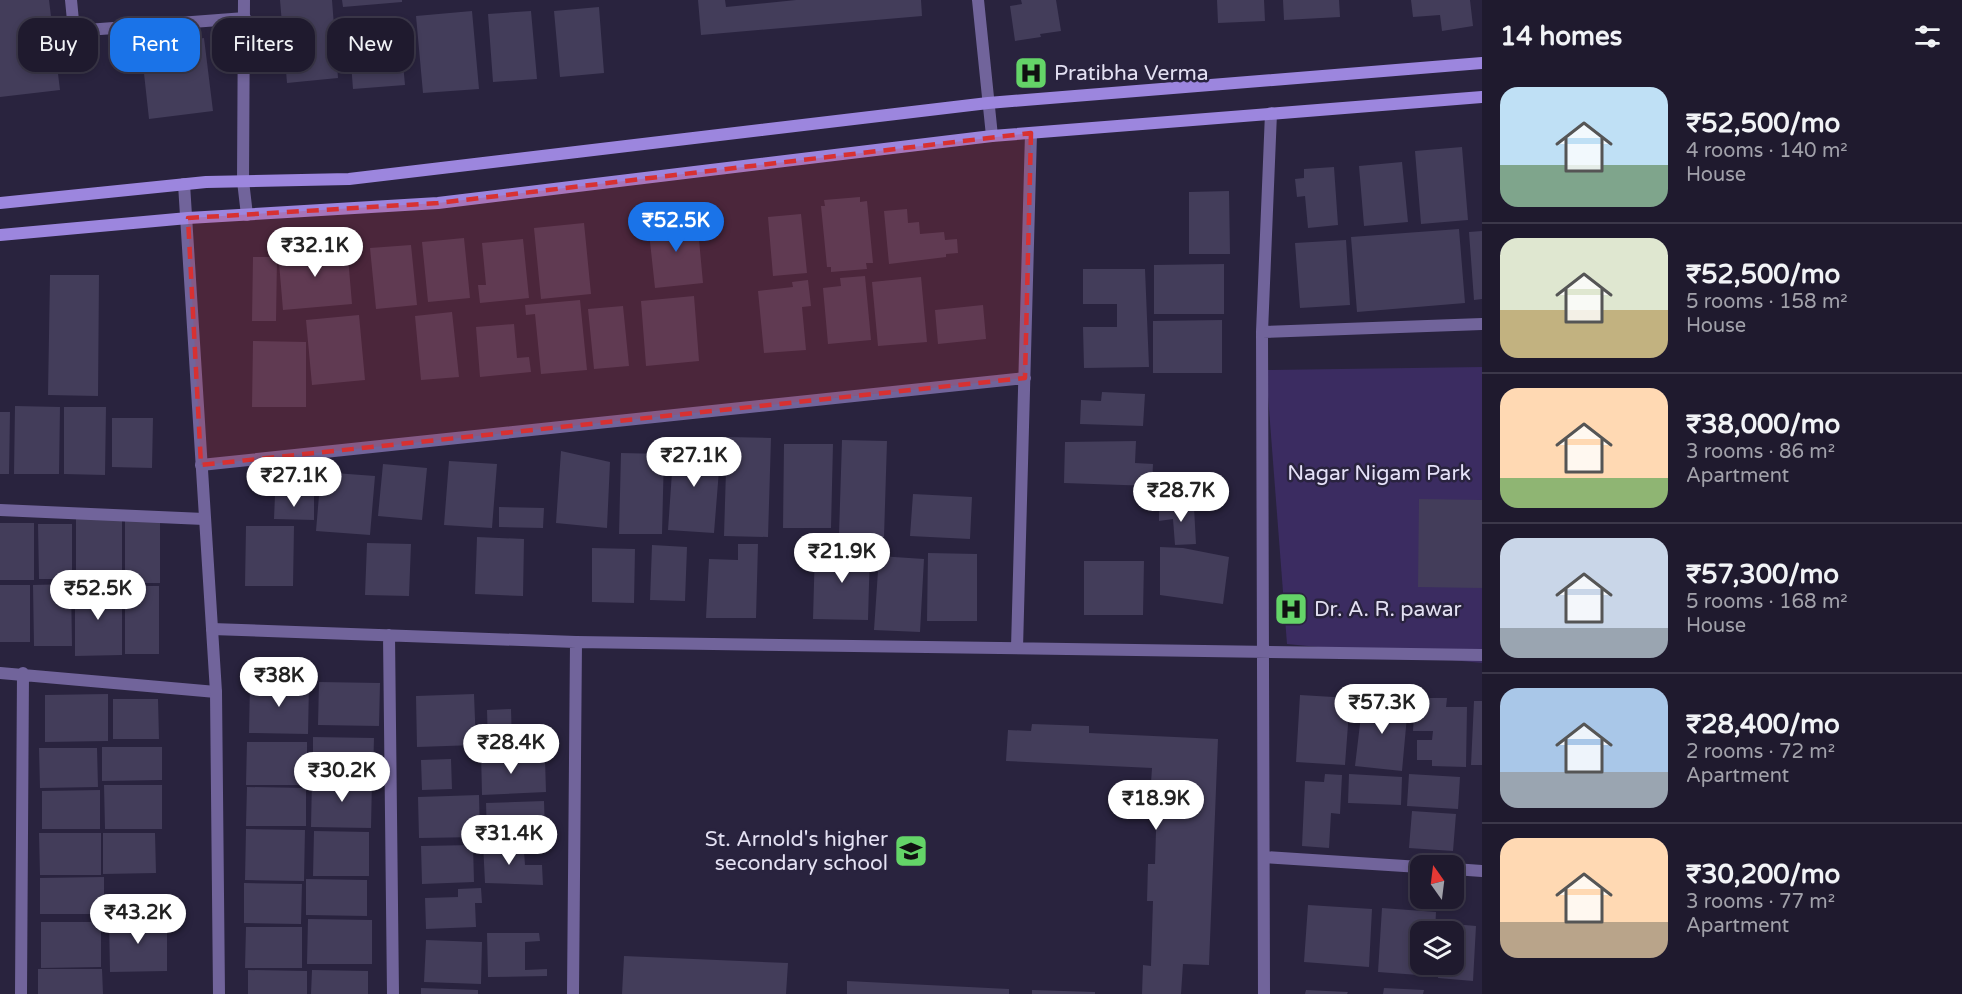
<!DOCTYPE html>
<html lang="en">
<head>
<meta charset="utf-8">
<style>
  :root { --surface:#1f1a2e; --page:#272336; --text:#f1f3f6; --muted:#a1a1aa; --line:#3c384a; --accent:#1a73e8 }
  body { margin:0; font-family:"Varela Round",sans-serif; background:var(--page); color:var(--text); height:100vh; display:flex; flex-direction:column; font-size:22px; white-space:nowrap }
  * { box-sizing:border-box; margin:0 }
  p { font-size:20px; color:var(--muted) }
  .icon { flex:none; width:33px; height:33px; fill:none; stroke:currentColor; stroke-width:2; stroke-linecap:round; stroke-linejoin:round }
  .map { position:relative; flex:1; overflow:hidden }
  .drawer { display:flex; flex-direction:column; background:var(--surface); width:480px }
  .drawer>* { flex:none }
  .banner { position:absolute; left:18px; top:18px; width:570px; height:54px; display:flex; gap:12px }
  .needle { width:39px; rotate:346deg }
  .controls { position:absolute; left:1410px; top:855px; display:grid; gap:12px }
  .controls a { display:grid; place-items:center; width:54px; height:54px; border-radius:12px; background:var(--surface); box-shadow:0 3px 9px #0003,0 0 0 2px var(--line); font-size:30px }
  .price { position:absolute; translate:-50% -51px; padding:0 14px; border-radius:21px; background:#fff; color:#222; font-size:20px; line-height:39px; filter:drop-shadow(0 2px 3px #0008) }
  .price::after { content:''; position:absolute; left:50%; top:36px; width:18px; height:14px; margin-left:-9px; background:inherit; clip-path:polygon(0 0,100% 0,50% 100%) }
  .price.selected { background:var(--accent); color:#fff }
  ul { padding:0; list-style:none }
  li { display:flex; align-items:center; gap:18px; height:150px; padding:0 18px }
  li+li { border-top:2px solid var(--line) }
  li span { display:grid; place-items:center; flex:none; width:168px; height:120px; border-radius:18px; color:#555 }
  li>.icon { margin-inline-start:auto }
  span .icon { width:72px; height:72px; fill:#fffc; stroke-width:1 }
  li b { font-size:26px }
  h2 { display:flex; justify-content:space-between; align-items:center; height:72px; padding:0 18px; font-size:26px }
  .chip { padding:0 21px; border-radius:18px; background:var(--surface); box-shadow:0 3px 9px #0003,0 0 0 2px var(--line); font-size:21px; line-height:54px }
  .chip.selected { background:var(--accent); color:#fff }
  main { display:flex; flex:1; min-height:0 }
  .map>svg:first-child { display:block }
  .green { fill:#3b2c61 }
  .building { fill:#433d5a }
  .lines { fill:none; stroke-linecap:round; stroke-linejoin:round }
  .minor { stroke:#71649b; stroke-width:12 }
  .tertiary { stroke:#71649b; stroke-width:12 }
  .secondary { stroke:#9c86de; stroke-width:12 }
  .marked { fill:#d73132; fill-opacity:0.2; stroke:#d73132; stroke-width:4.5; stroke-dasharray:12 8; stroke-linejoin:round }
  .labels { text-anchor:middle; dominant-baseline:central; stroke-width:5; stroke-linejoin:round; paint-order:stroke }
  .poi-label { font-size:21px; fill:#e3e0f2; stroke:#29233e; text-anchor:start }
  .park-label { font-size:21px; fill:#e5e1f8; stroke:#29233e }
</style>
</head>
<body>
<main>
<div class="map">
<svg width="1482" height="994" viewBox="0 0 1482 994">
  <rect width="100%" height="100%" fill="#29233e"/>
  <path class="green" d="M 1482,367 L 1482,663 L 1287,644 L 1266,370 Z"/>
  <path class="building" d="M 0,0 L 49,0 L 60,90 L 0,97 Z
    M 280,0 L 332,0 L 338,78 L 287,83 Z
    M 342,0 L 402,0 L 402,2 L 343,7 Z
    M 698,0 L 725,0 L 726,7 L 796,0 L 921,0 L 922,16 L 701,35 Z
    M 1021,0 L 1056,0 L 1061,31 L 1040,34 L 1041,37 L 1015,41 L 1010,6 L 1022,4 Z
    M 1217,0 L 1264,0 L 1265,21 L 1218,23 Z
    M 1283,0 L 1339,0 L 1340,17 L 1284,20 Z
    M 1411,0 L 1470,0 L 1473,26 L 1442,31 L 1440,15 L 1413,17 Z
    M 599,7 L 604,73 L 560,77 L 554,11 Z
    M 472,11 L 479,89 L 423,93 L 416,16 Z
    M 531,11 L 537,79 L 493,82 L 488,14 Z
    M 399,20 L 405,85 L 353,89 L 348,24 Z
    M 204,38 L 213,111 L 149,119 L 141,46 Z
    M 1462,147 L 1468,220 L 1421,224 L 1415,151 Z
    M 1402,162 L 1408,222 L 1364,226 L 1359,166 Z
    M 1334,167 L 1338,225 L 1308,228 L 1305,196 L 1297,197 L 1295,179 L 1304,178 L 1304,169 Z
    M 1229,191 L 1230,254 L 1189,254 L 1189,192 Z
    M 860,197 L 860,202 L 867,201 L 873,263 L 866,263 L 867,269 L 831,272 L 831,267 L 827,267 L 821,206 L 825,206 L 824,200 Z
    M 907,209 L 908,223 L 919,222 L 920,234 L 944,232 L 945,240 L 957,239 L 958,253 L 946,254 L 946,257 L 889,264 L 884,211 Z
    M 801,214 L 807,273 L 773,276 L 768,217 Z
    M 697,218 L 703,283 L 655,288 L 648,223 Z
    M 584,223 L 591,294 L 541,299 L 534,228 Z
    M 1459,229 L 1465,303 L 1357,312 L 1351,237 Z
    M 1482,231 L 1482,299 L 1474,300 L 1469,232 Z
    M 464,238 L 470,298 L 428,302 L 422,242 Z
    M 523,239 L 529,298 L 480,303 L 478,285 L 486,285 L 482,243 Z
    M 1346,240 L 1350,305 L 1300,308 L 1295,243 Z
    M 347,245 L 352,304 L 283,310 L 278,251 Z
    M 411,245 L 417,305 L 376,309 L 370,248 Z
    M 253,257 L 277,257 L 276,321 L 252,321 Z
    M 1224,264 L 1224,314 L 1154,314 L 1154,265 Z
    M 1083,269 L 1145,269 L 1149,367 L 1084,368 L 1083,327 L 1117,327 L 1117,304 L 1083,304 Z
    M 50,275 L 99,275 L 98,396 L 48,395 Z
    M 865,276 L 871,340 L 828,344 L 823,288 L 841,286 L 840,278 Z
    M 921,277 L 927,342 L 878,346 L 872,282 Z
    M 808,280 L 811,306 L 802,307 L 806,350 L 764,353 L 758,291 L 793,287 L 792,282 Z
    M 694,296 L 699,361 L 646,366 L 641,301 Z
    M 580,300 L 587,370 L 541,374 L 535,314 L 526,315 L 525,305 Z
    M 983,305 L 986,339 L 938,344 L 935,310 Z
    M 623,306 L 629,366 L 594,369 L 588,309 Z
    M 452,312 L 459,377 L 421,380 L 415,316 Z
    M 359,315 L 365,380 L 312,385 L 306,320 Z
    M 1222,320 L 1222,373 L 1153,373 L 1153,321 Z
    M 514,324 L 517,358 L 529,357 L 531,372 L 480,377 L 476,327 Z
    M 253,341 L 306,342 L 306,407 L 252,407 Z
    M 1102,392 L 1145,394 L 1143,426 L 1080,424 L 1081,400 L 1101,401 Z
    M 15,406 L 60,407 L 59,474 L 14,474 Z
    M 64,407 L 106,407 L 105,475 L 64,474 Z
    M 0,412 L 10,412 L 9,474 L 0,474 Z
    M 112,418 L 153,418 L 152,468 L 112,467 Z
    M 727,437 L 771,438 L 768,537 L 724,536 Z
    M 842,440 L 887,441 L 884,537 L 839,535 Z
    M 1136,441 L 1135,463 L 1153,464 L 1152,486 L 1064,483 L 1065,442 Z
    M 674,443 L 721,445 L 714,533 L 668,530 Z
    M 784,444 L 833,444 L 831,528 L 783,528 Z
    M 561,451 L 610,462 L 607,528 L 556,523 Z
    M 621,453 L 664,454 L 662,534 L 619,534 Z
    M 449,461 L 497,464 L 492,528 L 444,525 Z
    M 383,464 L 427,468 L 422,520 L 378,516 Z
    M 321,472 L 375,476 L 370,535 L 316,531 Z
    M 913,494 L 972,497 L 970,539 L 910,536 Z
    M 275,495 L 314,496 L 314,520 L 274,519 Z
    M 1419,499 L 1482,500 L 1482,588 L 1418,587 Z
    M 1159,506 L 1194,507 L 1196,544 L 1175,545 L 1173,519 L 1159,521 Z
    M 499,507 L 544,508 L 543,528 L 499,527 Z
    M 122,518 L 122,578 L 76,578 L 76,519 Z
    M 160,520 L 160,583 L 125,583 L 125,521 Z
    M 0,523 L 34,523 L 34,580 L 0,580 Z
    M 38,524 L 72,524 L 72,579 L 39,579 Z
    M 246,526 L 294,526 L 293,586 L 245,586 Z
    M 477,537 L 524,539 L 523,596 L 475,594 Z
    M 367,543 L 411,544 L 409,596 L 365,595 Z
    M 738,544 L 758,544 L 756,618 L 706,618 L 709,559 L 738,560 Z
    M 652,545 L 687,547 L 685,601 L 650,600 Z
    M 1160,547 L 1183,548 L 1229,557 L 1223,604 L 1160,595 Z
    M 592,548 L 635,549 L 634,603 L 592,602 Z
    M 815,548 L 870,549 L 868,620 L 813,619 Z
    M 928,553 L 977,554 L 977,621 L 927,621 Z
    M 879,556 L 924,559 L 920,632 L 874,630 Z
    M 1084,561 L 1144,561 L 1143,615 L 1084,615 Z
    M 71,584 L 72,646 L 34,646 L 33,585 Z
    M 0,585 L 30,585 L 30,642 L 0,642 Z
    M 122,585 L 122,655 L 75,656 L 75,586 Z
    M 125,586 L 159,586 L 159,654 L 125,654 Z
    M 319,682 L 380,683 L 379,726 L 318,725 Z
    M 250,683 L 309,684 L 308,734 L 249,733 Z
    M 108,694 L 108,741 L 45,742 L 45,695 Z
    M 474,694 L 476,745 L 417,747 L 416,696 Z
    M 1300,695 L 1350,698 L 1345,765 L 1296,762 Z
    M 1415,698 L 1447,698 L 1446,707 L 1467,707 L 1466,767 L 1432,766 L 1432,760 L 1417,760 L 1417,740 L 1432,740 L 1433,731 L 1413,731 Z
    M 113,699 L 158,699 L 159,739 L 113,739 Z
    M 1363,699 L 1408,705 L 1402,771 L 1355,766 Z
    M 1474,701 L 1482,701 L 1482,765 L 1471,765 Z
    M 511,709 L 512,744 L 488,745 L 487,710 Z
    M 1032,724 L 1089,726 L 1089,733 L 1218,739 L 1209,965 L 1183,964 L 1181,994 L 1142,994 L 1143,965 L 1151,966 L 1153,901 L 1147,901 L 1148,864 L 1155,864 L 1157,798 L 1150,797 L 1152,768 L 1006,761 L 1008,730 L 1031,731 Z
    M 313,737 L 374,738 L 373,774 L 313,773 Z
    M 247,742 L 307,742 L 307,785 L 246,785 Z
    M 102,747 L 162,747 L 162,780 L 102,781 Z
    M 39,748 L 97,748 L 98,787 L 40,788 Z
    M 504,750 L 505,760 L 545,759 L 546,792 L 482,795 L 481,751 Z
    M 451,759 L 452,789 L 422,790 L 421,760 Z
    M 1325,774 L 1342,775 L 1340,814 L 1331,813 L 1329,848 L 1302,846 L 1305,781 L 1324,782 Z
    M 1349,774 L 1402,777 L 1401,805 L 1348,803 Z
    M 1409,774 L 1460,777 L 1458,809 L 1407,806 Z
    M 312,778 L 372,779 L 371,828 L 311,827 Z
    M 104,785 L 162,785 L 162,829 L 105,829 Z
    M 247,787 L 306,788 L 306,826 L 246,826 Z
    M 100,790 L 100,829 L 42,829 L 42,791 Z
    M 479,795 L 480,837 L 419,838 L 418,797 Z
    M 544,801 L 545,834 L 487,836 L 486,803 Z
    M 1412,811 L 1456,814 L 1453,851 L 1409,848 Z
    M 246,829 L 305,830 L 304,881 L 245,880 Z
    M 314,831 L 369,832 L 369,876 L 313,876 Z
    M 39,833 L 101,833 L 101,875 L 40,875 Z
    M 103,833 L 155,833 L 156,873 L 103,874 Z
    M 508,841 L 508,852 L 524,851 L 525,865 L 542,865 L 543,885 L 485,883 L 483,843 Z
    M 473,845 L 474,882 L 422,884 L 421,846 Z
    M 104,877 L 104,914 L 40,914 L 40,878 Z
    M 306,879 L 367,880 L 367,916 L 306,915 Z
    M 244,883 L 302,884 L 301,924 L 244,923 Z
    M 481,888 L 482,903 L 475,903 L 476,927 L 426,929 L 425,898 L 458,897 L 458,889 Z
    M 1308,905 L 1372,909 L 1369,967 L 1304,962 Z
    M 1382,908 L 1436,912 L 1435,932 L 1420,932 L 1420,964 L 1433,964 L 1432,976 L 1378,972 Z
    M 167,918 L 167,971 L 110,972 L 109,919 Z
    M 308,919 L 372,920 L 372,964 L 307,964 Z
    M 41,922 L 101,922 L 101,967 L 41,968 Z
    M 1442,923 L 1476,926 L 1473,981 L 1438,978 L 1439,964 L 1454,964 L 1454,932 L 1441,932 Z
    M 246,927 L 302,927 L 302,968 L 245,968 Z
    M 487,933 L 539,933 L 540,941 L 525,942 L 525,970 L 547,969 L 547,976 L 488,977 Z
    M 426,940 L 482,942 L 481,984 L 424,982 Z
    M 624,956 L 788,963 L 786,994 L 622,994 Z
    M 38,969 L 102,969 L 103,994 L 38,994 Z
    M 248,970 L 307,971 L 307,994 L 248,994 Z
    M 312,970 L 368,971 L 368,994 L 311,994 Z
    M 847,981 L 1009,989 L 1009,994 L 847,994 Z
    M 421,988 L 478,990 L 478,994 L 421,994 Z
    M 1384,988 L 1424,990 L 1423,994 L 1383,994 Z
    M 1032,990 L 1095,992 L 1095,994 L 1032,994 Z
    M 1306,990 L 1348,992 L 1347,994 L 1305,994 Z"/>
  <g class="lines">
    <path class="minor" d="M 71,0 L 74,31 L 245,18
      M 978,0 L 992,136
      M 1262,332 L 1482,324
      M 201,465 L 1025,378
      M 0,510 L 204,519
      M 212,629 L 576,642 L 1482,655
      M 389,635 L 393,994
      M 1017,648 L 1031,133
      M 0,673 L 216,692
      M 1264,857 L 1420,867
      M 1454,869 L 1482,871
      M 21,994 L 23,673
      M 573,994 L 576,642
      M 1264,994 L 1262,332 L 1271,113"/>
    <path class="tertiary" d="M 244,0 L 243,181 L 247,215
      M 184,184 L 216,692 L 219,994"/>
    <path class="secondary" d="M 0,203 L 206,182 L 349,179 L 988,103 L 1482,63
      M 0,235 L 188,218 L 438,203 L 992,136 L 1482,97"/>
  </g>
  <path class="marked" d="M 1031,133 L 1025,378 L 201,465 L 188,218 L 438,203 Z"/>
  <defs>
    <g id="hospital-square" transform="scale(1.725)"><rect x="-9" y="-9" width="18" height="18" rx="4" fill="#64d468" stroke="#29233e"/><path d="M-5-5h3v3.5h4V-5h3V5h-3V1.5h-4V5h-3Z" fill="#111"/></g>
    <g id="school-square" transform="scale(1.725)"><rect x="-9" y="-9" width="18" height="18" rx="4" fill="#64d468" stroke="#29233e"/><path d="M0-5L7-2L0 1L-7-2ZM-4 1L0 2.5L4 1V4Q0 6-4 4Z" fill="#111"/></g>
  </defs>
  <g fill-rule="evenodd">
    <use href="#hospital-square" x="1031" y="73"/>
    <use href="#hospital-square" x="1291" y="609"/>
    <use href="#school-square" x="911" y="851"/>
  </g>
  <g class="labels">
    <g class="poi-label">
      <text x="1054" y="73">Pratibha Verma</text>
      <text x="1314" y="609">Dr. A. R. pawar</text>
      <text x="888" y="839" text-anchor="end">St. Arnold's higher<tspan x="888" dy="24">secondary school</tspan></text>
    </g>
    <g class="park-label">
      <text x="1379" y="473">Nagar Nigam Park</text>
    </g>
  </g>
</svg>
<div class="controls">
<a><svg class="needle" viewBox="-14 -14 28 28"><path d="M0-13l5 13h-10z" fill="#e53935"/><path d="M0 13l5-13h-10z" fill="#a1a1aa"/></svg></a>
<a><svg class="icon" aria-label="layers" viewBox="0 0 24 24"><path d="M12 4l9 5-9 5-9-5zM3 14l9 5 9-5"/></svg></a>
</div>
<b class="price selected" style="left:676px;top:253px">₹52.5K</b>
<b class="price" style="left:315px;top:278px">₹32.1K</b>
<b class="price" style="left:694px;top:488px">₹27.1K</b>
<b class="price" style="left:294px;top:508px">₹27.1K</b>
<b class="price" style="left:1181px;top:523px">₹28.7K</b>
<b class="price" style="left:842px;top:584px">₹21.9K</b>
<b class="price" style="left:98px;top:621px">₹52.5K</b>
<b class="price" style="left:279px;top:708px">₹38K</b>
<b class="price" style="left:1382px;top:735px">₹57.3K</b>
<b class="price" style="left:511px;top:775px">₹28.4K</b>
<b class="price" style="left:342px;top:803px">₹30.2K</b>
<b class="price" style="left:1156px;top:831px">₹18.9K</b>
<b class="price" style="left:509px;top:866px">₹31.4K</b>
<b class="price" style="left:138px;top:945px">₹43.2K</b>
<div class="banner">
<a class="chip">Buy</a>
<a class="chip selected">Rent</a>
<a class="chip">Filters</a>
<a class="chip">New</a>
</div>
</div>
<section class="drawer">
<h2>14 homes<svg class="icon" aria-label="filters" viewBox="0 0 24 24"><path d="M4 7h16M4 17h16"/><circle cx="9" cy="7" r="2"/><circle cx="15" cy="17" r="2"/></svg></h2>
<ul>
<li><span style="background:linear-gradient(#bfe0f5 65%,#7fa58c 0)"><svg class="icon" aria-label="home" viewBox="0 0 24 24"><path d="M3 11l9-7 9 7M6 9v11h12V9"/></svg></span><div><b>₹52,500/mo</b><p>4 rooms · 140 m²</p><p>House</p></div></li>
<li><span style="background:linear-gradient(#dfe7d0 60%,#c2b280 0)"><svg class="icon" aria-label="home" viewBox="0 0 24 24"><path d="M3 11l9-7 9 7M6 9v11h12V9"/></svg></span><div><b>₹52,500/mo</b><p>5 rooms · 158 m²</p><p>House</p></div></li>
<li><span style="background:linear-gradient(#ffd9b3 75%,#8fb573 0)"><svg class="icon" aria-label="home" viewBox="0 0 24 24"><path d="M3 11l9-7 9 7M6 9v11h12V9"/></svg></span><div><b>₹38,000/mo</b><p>3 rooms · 86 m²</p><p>Apartment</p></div></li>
<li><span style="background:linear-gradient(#c9d6e8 75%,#9aa5b1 0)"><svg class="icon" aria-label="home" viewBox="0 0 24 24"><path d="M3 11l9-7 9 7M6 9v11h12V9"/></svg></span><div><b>₹57,300/mo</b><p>5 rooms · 168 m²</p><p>House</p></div></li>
<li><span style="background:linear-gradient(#a9c7e8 70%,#9aa5b1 0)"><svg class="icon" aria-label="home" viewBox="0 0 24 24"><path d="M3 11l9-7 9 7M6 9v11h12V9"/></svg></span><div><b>₹28,400/mo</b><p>2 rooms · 72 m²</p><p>Apartment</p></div></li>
<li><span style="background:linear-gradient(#ffd9b3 70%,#b9a48a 0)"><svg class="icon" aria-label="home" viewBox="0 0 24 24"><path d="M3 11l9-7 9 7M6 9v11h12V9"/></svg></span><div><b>₹30,200/mo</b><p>3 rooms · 77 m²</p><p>Apartment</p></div></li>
</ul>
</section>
</main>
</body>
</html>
